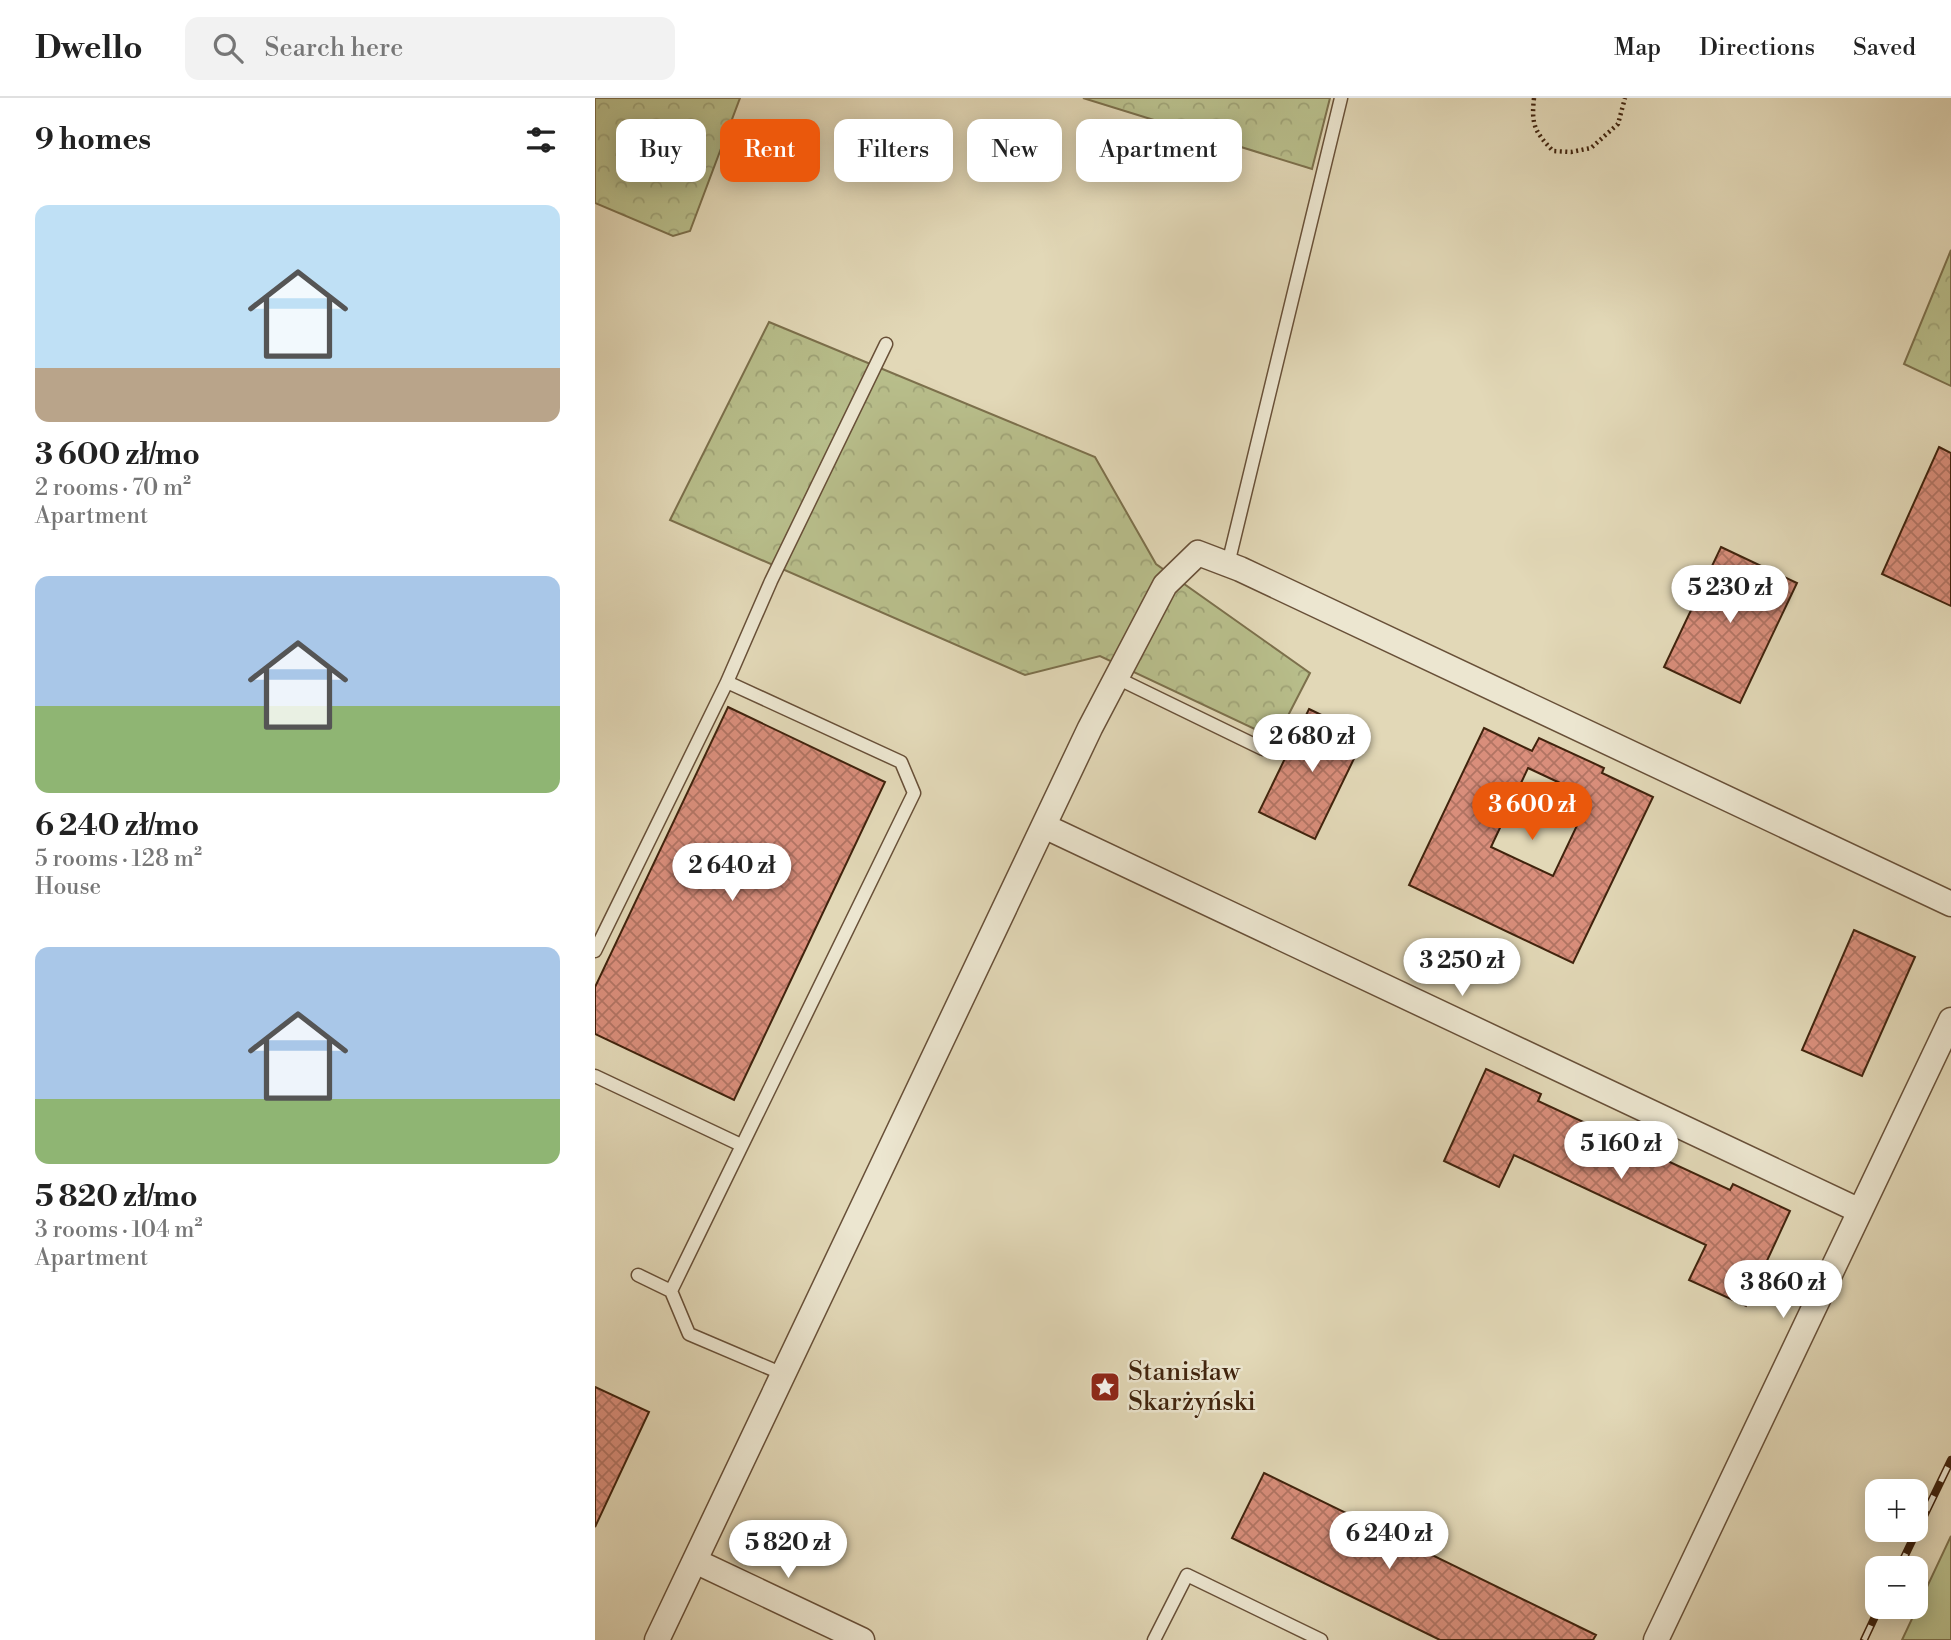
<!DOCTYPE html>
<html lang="en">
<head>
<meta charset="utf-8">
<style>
  :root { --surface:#fff; --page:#f2f2f2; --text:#222; --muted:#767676; --line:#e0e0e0; --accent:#ea580c }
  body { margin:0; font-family:"Libre Bodoni",serif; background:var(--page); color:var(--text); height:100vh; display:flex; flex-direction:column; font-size:26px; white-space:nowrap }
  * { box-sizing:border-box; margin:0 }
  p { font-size:23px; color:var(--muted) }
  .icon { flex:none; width:38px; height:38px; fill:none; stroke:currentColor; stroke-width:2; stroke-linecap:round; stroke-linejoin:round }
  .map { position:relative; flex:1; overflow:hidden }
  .side { display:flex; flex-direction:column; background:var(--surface); width:595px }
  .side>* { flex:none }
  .top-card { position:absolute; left:21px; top:21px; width:665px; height:63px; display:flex; gap:14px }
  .tools { position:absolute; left:1270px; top:1381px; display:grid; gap:14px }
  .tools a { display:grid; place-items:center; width:63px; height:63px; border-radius:14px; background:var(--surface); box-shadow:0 4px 18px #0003; font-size:35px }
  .price { position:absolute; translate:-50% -60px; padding:0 16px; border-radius:24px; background:#fff; color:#222; font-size:23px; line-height:46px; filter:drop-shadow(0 2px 4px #0008) }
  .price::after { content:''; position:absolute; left:50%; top:42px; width:21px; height:16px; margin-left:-10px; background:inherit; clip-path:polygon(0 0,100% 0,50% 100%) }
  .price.on { background:var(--accent); color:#fff }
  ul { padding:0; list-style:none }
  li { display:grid; align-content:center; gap:14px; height:371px; padding:0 35px }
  li span { display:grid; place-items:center; height:217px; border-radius:14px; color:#555 }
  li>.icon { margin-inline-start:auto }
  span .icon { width:126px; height:126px; fill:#fffc; stroke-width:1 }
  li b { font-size:30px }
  h2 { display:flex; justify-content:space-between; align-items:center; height:84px; padding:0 35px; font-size:30px }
  .chip { padding:0 24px; border-radius:14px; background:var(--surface); box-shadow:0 4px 18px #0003; font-size:24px; line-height:63px }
  .chip.on { background:var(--accent); color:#fff }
  header { display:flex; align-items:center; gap:42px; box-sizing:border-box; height:98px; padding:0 35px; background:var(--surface); border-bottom:2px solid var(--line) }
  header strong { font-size:33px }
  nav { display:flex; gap:38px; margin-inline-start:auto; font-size:24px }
  .search { width:490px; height:63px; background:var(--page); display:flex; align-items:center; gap:18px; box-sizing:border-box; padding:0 24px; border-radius:14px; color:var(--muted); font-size:26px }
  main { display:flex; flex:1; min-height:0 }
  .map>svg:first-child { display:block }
  .forest { fill:url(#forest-crowns); stroke:#7c704c; stroke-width:2 }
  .green { fill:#b8be8b; stroke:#7c704c; stroke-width:2 }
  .building { fill:url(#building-cross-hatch); stroke:#40230d; stroke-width:2; fill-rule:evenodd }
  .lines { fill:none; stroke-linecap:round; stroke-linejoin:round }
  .lane-casing { stroke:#685038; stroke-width:15 }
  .street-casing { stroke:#685038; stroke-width:27 }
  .path { stroke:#40230d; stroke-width:4.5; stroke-dasharray:2 3.5; stroke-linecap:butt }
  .lane { stroke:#ece6d0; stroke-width:12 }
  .street { stroke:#ece6d0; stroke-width:24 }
  .rail-casing { stroke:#40230d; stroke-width:8 }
  .rail { stroke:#ece6d0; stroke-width:5; stroke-dasharray:16; stroke-linecap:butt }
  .labels { text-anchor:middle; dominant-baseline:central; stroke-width:5; stroke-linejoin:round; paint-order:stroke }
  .poi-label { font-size:26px; fill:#40230d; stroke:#ece6d0; text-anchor:start }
</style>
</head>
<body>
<header>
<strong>Dwello</strong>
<div class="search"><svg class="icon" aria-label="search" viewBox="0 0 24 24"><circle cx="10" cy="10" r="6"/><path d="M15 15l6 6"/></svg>Search here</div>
<nav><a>Map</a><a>Directions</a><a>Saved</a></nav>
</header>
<main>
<section class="side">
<h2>9 homes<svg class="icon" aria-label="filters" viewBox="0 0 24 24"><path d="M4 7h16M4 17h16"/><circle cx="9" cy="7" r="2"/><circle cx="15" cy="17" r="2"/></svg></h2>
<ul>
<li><span style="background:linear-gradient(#bfe0f5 75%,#b9a48a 0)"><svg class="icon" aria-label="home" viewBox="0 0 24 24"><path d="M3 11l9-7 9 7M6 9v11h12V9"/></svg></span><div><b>3 600 zł/mo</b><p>2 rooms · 70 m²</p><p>Apartment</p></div></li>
<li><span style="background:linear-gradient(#a9c7e8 60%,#8fb573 0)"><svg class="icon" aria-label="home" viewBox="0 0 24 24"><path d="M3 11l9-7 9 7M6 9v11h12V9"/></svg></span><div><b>6 240 zł/mo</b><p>5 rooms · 128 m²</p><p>House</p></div></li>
<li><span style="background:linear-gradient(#a9c7e8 70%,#8fb573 0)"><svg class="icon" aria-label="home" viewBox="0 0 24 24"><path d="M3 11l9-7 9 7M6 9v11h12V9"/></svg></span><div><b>5 820 zł/mo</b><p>3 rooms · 104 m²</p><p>Apartment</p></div></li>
</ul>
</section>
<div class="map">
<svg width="1356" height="1542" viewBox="0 0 1356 1542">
  <defs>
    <pattern id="forest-crowns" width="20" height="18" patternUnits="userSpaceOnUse" patternTransform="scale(1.75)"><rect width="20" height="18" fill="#b8be8b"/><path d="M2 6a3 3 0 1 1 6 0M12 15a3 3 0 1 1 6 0" fill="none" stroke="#9fa377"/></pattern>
    <pattern id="building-cross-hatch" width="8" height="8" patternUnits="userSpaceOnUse" patternTransform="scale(1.75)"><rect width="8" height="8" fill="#d98e7b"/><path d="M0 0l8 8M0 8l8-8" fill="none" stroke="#b17463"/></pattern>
  </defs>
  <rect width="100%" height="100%" fill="#e2d8b7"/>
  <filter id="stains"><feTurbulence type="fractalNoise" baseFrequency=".00286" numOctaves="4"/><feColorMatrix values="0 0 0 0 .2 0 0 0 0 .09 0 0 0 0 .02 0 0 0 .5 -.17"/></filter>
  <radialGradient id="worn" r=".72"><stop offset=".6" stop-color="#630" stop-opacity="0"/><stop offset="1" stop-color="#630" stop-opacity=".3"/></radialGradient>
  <path class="forest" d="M 0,0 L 145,0 L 95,133 L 78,138 L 0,105 Z
    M 488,0 L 735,0 L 717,71 Z
    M 1356,152 L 1356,288 L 1309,266 Z
    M 174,224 L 500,359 L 561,466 L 715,575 L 681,641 L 505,558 L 430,577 L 75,422 Z"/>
  <path class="green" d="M 1356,1438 L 1356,1542 L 1307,1542 Z"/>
  <path class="building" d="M 1344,349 L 1356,355 L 1356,508 L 1287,476 Z
    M 1126,449 L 1202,485 L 1145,605 L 1069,569 Z
    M 133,609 L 290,684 L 139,1002 L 0,936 L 0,889 Z
    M 714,611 L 770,638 L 720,741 L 664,714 Z
    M 889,630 L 937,653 L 944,640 L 1009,670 L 1007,675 L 1058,699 L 978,865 L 814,787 ZM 933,670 L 980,692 L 971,709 L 987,717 L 958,778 L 896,749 Z
    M 1259,832 L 1320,859 L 1267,978 L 1207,952 Z
    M 891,971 L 946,996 L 943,1003 L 1135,1092 L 1138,1086 L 1195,1113 L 1151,1208 L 1094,1182 L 1111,1147 L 919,1057 L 904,1089 L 849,1063 Z
    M 0,1289 L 54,1314 L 0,1429 Z
    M 669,1375 L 1001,1537 L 998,1542 L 845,1542 L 637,1440 Z"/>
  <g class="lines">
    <g class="lane-casing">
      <path id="lane" d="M 633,466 L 746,0
        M 522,580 L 668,651
        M 0,853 L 132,584
        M 0,978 L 146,1047
        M 43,1177 L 76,1193
        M 188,1276 L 94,1236 L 76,1193 L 319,695 L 306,664 L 132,584 L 176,483 L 291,246
        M 559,1542 L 592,1477 L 726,1542"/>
    </g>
    <g class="street-casing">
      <path id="street" d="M 449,728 L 1265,1113
        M 100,1463 L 267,1542
        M 62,1542 L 495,630 L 570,487 L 603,455 L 645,471 L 1356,806
        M 1061,1542 L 1356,922"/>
    </g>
    <path class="path" d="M 939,0 C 936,27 940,34 958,53 L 976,54 L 996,50 L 1023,26 L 1030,0"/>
    <use href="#lane" class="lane"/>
    <use href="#street" class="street"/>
    <g class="rail-casing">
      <path id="rail" d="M 1304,1470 L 1356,1362
        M 1269,1542 L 1285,1508"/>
    </g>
    <use href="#rail" class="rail"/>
  </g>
  <defs>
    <g id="sight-square" transform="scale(1.575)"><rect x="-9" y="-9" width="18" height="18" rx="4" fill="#8f2418" stroke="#ece6d0"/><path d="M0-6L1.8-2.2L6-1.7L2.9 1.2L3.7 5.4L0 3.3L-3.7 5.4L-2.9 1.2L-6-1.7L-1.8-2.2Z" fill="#fff"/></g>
  </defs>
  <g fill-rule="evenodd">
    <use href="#sight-square" x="510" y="1289"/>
  </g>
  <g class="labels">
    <g class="poi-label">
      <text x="533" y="1274">Stanisław<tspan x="533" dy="30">Skarżyński</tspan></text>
    </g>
  </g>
  <rect width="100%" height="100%" filter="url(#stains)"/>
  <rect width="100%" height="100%" fill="url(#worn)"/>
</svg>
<div class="tools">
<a>+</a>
<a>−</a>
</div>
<b class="price" style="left:1135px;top:527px">5 230 zł</b>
<b class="price" style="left:717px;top:676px">2 680 zł</b>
<b class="price on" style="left:937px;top:744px">3 600 zł</b>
<b class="price" style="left:137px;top:805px">2 640 zł</b>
<b class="price" style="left:867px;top:900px">3 250 zł</b>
<b class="price" style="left:1026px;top:1083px">5 160 zł</b>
<b class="price" style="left:1188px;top:1222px">3 860 zł</b>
<b class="price" style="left:794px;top:1473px">6 240 zł</b>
<b class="price" style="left:193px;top:1482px">5 820 zł</b>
<div class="top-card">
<a class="chip">Buy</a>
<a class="chip on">Rent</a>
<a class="chip">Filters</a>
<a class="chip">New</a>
<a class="chip">Apartment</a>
</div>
</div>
</main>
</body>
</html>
